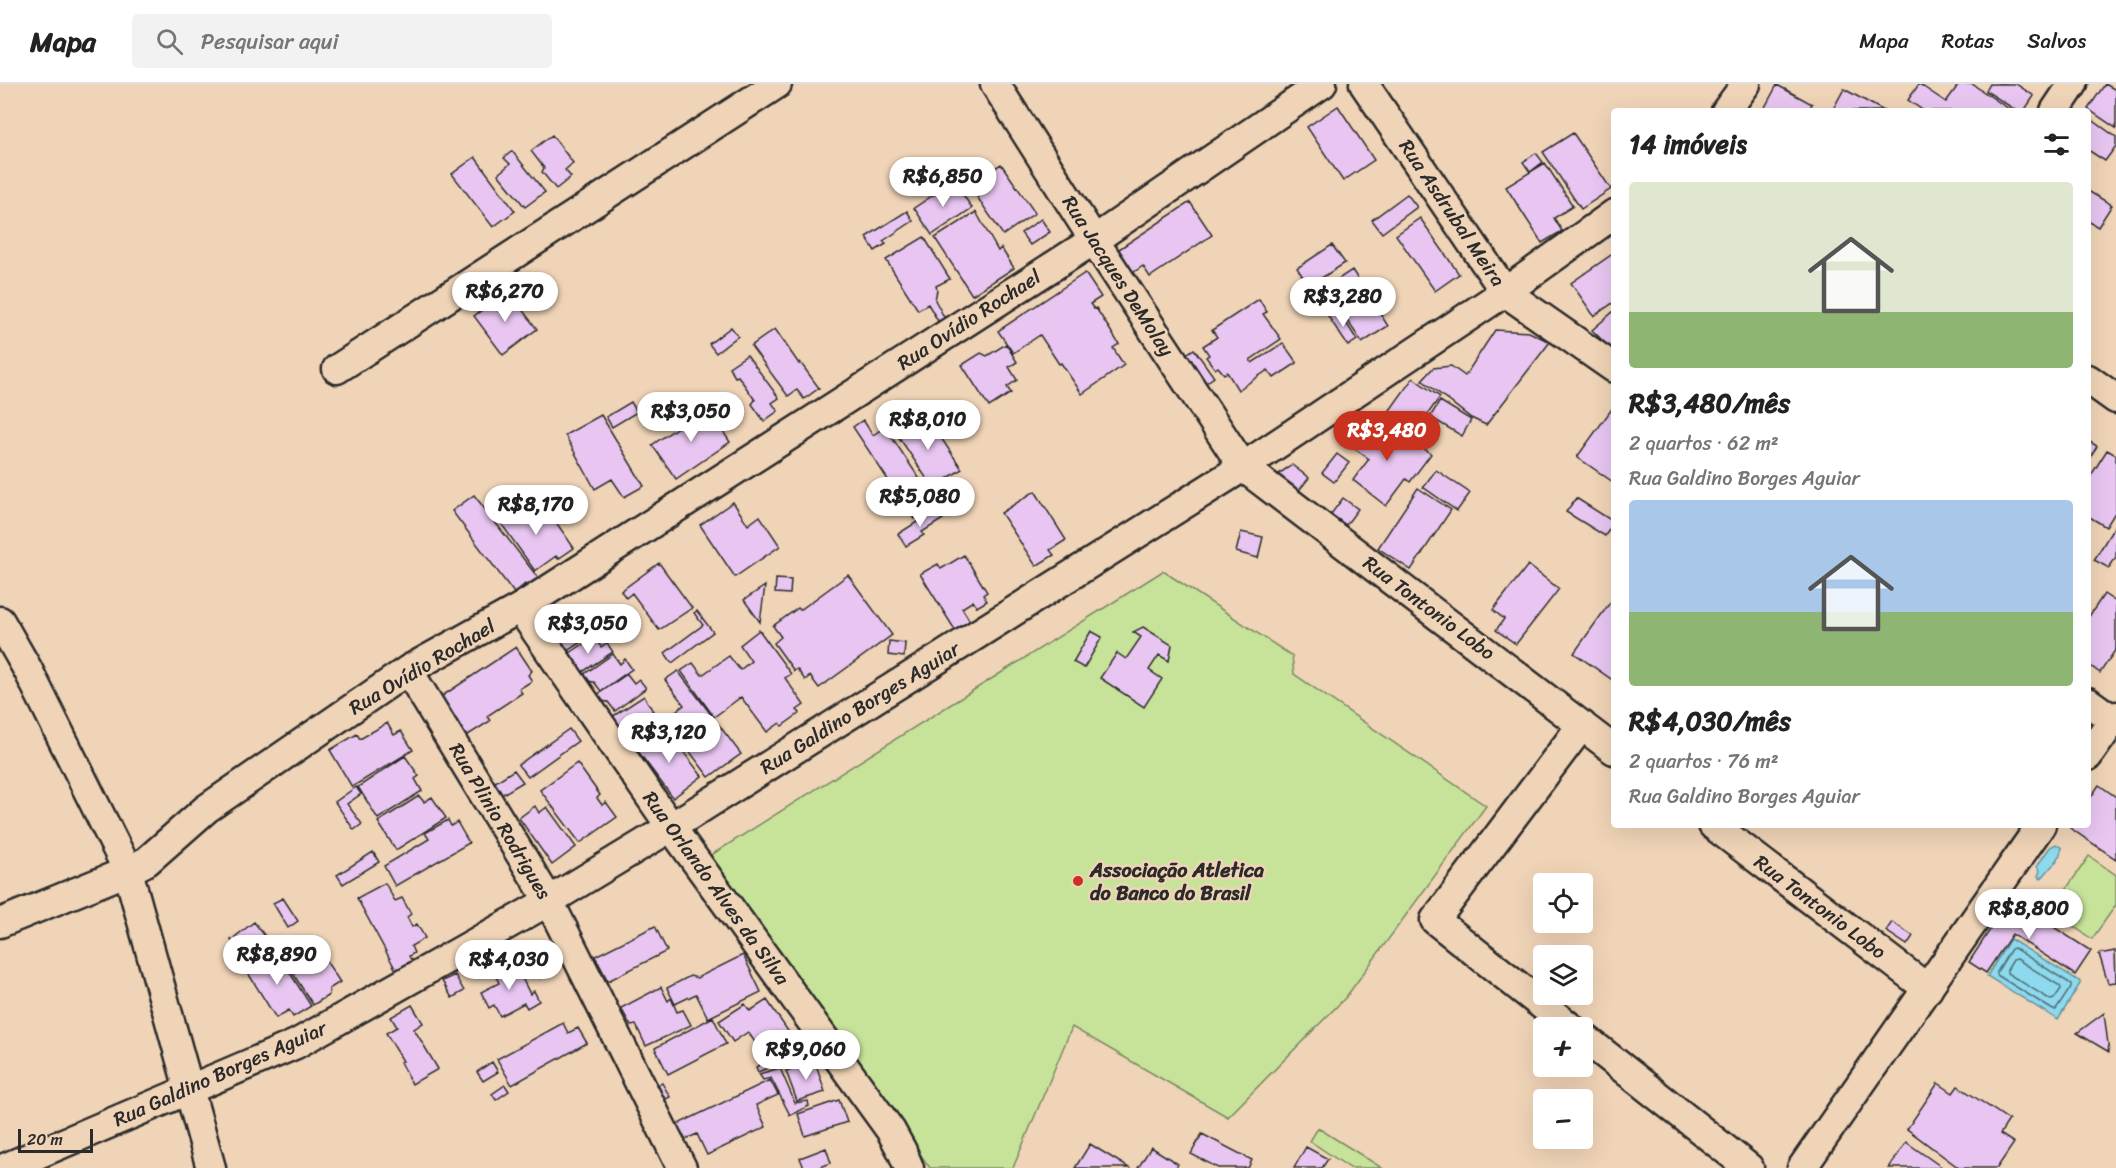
<!DOCTYPE html>
<html lang="pt">
<head>
<meta charset="utf-8">
<style>
  :root { --surface:#fff; --page:#f2f2f2; --text:#222; --muted:#767676; --line:#e0e0e0; --accent:#c8321e }
  body { margin:0; font-family:Sriracha,sans-serif; background:var(--page); color:var(--text); height:100vh; display:flex; flex-direction:column; font-size:22px; white-space:nowrap }
  * { box-sizing:border-box; margin:0 }
  p { font-size:20px; color:var(--muted) }
  .icon { flex:none; width:33px; height:33px; fill:none; stroke:currentColor; stroke-width:2; stroke-linecap:round; stroke-linejoin:round }
  .map { position:relative; flex:1; overflow:hidden }
  .details { position:absolute; left:1611px; top:24px; width:480px; height:720px; display:flex; flex-direction:column; background:var(--surface); border-radius:6px; box-shadow:0 6px 24px #0002 }
  .details>* { flex:none }
  .tools { position:absolute; left:1533px; top:789px; display:grid; gap:12px }
  .tools a { display:grid; place-items:center; width:60px; height:60px; border-radius:6px; background:var(--surface); box-shadow:0 6px 24px #0002; font-size:30px }
  .scale { position:absolute; left:18px; bottom:15px; width:75px; box-sizing:border-box; padding-left:6px; border:3px solid #2b2b2b; border-top:0; font-size:16px; line-height:21px; white-space:nowrap; color:#2b2b2b; -webkit-text-stroke:4px #f0d4b7; paint-order:stroke }
  .price { position:absolute; translate:-50% -51px; padding:0 14px; border-radius:21px; background:#fff; color:#222; font-size:20px; line-height:39px; filter:drop-shadow(0 2px 3px #0008) }
  .price::after { content:''; position:absolute; left:50%; top:36px; width:18px; height:14px; margin-left:-9px; background:inherit; clip-path:polygon(0 0,100% 0,50% 100%) }
  .price.current { background:var(--accent); color:#fff }
  ul { padding:0; list-style:none }
  li { display:grid; align-content:center; gap:12px; height:318px; padding:0 18px }
  li span { display:grid; place-items:center; height:186px; border-radius:6px; color:#555 }
  li>.icon { margin-inline-start:auto }
  span .icon { width:108px; height:108px; fill:#fffc; stroke-width:1 }
  li b { font-size:26px }
  h2 { display:flex; justify-content:space-between; align-items:center; height:72px; padding:0 18px; font-size:26px }
  header { display:flex; align-items:center; gap:36px; box-sizing:border-box; height:84px; padding:0 30px; background:var(--surface); border-bottom:2px solid var(--line) }
  header strong { font-size:28px }
  nav { display:flex; gap:33px; margin-inline-start:auto; font-size:21px }
  .search { width:420px; height:54px; background:var(--page); display:flex; align-items:center; gap:15px; box-sizing:border-box; padding:0 21px; border-radius:6px; color:var(--muted); font-size:22px }
  .map>svg:first-child { display:block }
  .green { fill:#c7e399; stroke:#798762; stroke-width:1.5 }
  .water { fill:#8dd9ed; stroke:#66939f; stroke-width:1.5 }
  .lines { fill:none; stroke-linecap:round; stroke-linejoin:round }
  .shore { stroke:#527179; stroke-width:1.5 }
  .building { fill:#e8c6f1; stroke:#2b2b2b; stroke-width:1.5 }
  .minor-casing { stroke:#2b2b2b; stroke-width:33 }
  .minor { stroke:#f0d4b7; stroke-width:28 }
  .poi-dot { fill:#c8321e; stroke:#f0d4b7; stroke-width:2 }
  .labels { text-anchor:middle; dominant-baseline:central; stroke-width:5; stroke-linejoin:round; paint-order:stroke }
  .street-label { font-size:20px; fill:#2b2b2b; stroke:#f0d4b7 }
  .poi-label { font-size:20px; font-weight:bold; fill:#2b2b2b; stroke:#f0d4b7; text-anchor:start }
</style>
</head>
<body>
<header>
<strong>Mapa</strong>
<div class="search"><svg class="icon" aria-label="search" viewBox="0 0 24 24"><circle cx="10" cy="10" r="6"/><path d="M15 15l6 6"/></svg>Pesquisar aqui</div>
<nav><a>Mapa</a><a>Rotas</a><a>Salvos</a></nav>
</header>
<div class="map">
<svg width="2116" height="1084" viewBox="0 0 2116 1084">
  <rect width="100%" height="100%" fill="#f0d4b7"/>
  <filter id="ink" filterUnits="userSpaceOnUse"><feTurbulence type="fractalNoise" baseFrequency=".0167" numOctaves="2"/><feDisplacementMap in="SourceGraphic" scale="12" xChannelSelector="R" yChannelSelector="G"/><feConvolveMatrix kernelMatrix="1 2 1 2 8 2 1 2 1" color-interpolation-filters="sRGB"/></filter>
  <g filter="url(#ink)">
    <path class="green" d="M 1163,487 L 1292,572 L 1294,590 L 1486,722 L 1346,913 L 1228,1033 L 1072,943 L 1013,1084 L 930,1084 L 708,773 Z
      M 2089,772 L 2116,791 L 2116,821 L 2092,855 L 2051,827 Z
      M 1318,1044 L 1382,1084 L 1350,1084 L 1310,1057 Z"/>
    <path class="water" d="M 2056,760 L 2062,764 L 2058,775 L 2041,795 L 2038,792 L 2040,787 L 2037,782 L 2050,763 Z
      M 2010,855 L 2081,898 L 2058,936 L 1987,892 Z"/>
    <g class="lines">
      <path class="shore" d="M 2014,864 L 2071,900 L 2071,903 L 2056,926 L 2053,926 L 1997,891 L 1997,888 L 2011,865 Z
        M 2017,875 L 2060,902 L 2061,905 L 2054,915 L 2051,916 L 2007,889 L 2007,886 L 2013,876 Z"/>
    </g>
    <path class="building" d="M 1919,0 L 1946,18 L 1959,0 L 1972,0 L 2012,27 L 1924,27 L 1908,16 Z
      M 1990,0 L 2016,0 L 2034,12 L 2024,27 L 2017,27 L 1986,7 Z
      M 2105,0 L 2116,6 L 2116,44 L 2088,25 Z
      M 1777,1 L 1812,20 L 1808,27 L 1763,27 Z
      M 1844,5 L 1884,27 L 1832,27 Z
      M 1338,22 L 1374,76 L 1343,97 L 1307,43 Z
      M 2088,33 L 2116,53 L 2116,62 L 2105,77 L 2088,66 Z
      M 1573,49 L 1611,105 L 1581,125 L 1543,68 Z
      M 552,51 L 573,79 L 565,86 L 571,93 L 556,105 L 542,88 L 544,84 L 531,67 Z
      M 512,67 L 545,108 L 525,123 L 498,90 L 510,80 L 504,74 Z
      M 1536,69 L 1543,78 L 1530,88 L 1523,78 Z
      M 475,73 L 515,127 L 493,143 L 452,90 Z
      M 1545,79 L 1573,122 L 1554,134 L 1562,147 L 1542,159 L 1506,103 Z
      M 1001,80 L 1035,129 L 1003,151 L 969,101 Z
      M 954,97 L 972,124 L 932,151 L 914,124 Z
      M 2088,107 L 2112,121 L 2098,143 L 2088,137 Z
      M 1407,110 L 1417,123 L 1382,149 L 1372,136 Z
      M 1190,118 L 1212,151 L 1150,193 L 1143,182 L 1131,190 L 1116,167 Z
      M 907,127 L 913,137 L 883,157 L 886,160 L 875,167 L 866,153 Z
      M 976,128 L 998,167 L 1001,164 L 1014,184 L 972,211 L 935,154 Z
      M 1420,134 L 1459,190 L 1435,207 L 1396,151 Z
      M 1041,135 L 1050,148 L 1030,161 L 1021,149 Z
      M 924,153 L 950,195 L 936,202 L 937,206 L 935,216 L 945,235 L 938,237 L 928,220 L 918,226 L 886,176 Z
      M 1332,161 L 1345,179 L 1309,202 L 1297,184 Z
      M 1614,169 L 1614,218 L 1594,232 L 1571,199 Z
      M 1352,186 L 1388,242 L 1362,259 L 1326,203 Z
      M 1085,189 L 1101,213 L 1090,220 L 1094,225 L 1096,224 L 1119,260 L 1113,264 L 1124,281 L 1082,310 L 1061,279 L 1059,280 L 1040,251 L 1013,269 L 998,247 Z
      M 1317,201 L 1331,220 L 1323,226 L 1309,207 Z
      M 508,207 L 537,245 L 503,271 L 474,232 Z
      M 1259,215 L 1267,228 L 1263,230 L 1281,255 L 1250,276 L 1252,279 L 1283,259 L 1297,279 L 1274,294 L 1268,286 L 1238,306 L 1227,288 L 1224,290 L 1218,283 L 1215,285 L 1206,273 L 1209,271 L 1203,262 L 1217,253 L 1212,246 Z
      M 1338,226 L 1357,256 L 1348,262 L 1328,232 Z
      M 1614,227 L 1614,260 L 1610,264 L 1592,246 Z
      M 731,243 L 738,252 L 716,269 L 709,260 Z
      M 775,245 L 799,280 L 800,278 L 819,304 L 804,315 L 797,306 L 788,312 L 751,262 Z
      M 1495,246 L 1529,248 L 1550,258 L 1486,341 L 1471,334 L 1422,296 L 1433,284 L 1451,282 L 1465,292 Z
      M 1006,260 L 1017,278 L 1009,283 L 1017,296 L 1007,303 L 1011,309 L 989,323 L 962,281 L 981,269 L 987,272 Z
      M 1194,265 L 1214,293 L 1203,301 L 1182,273 Z
      M 747,271 L 779,314 L 772,319 L 778,327 L 764,337 L 752,320 L 755,316 L 738,292 L 735,293 L 729,283 Z
      M 1413,294 L 1440,313 L 1412,352 L 1385,333 Z
      M 1440,317 L 1471,336 L 1462,352 L 1430,333 Z
      M 631,318 L 637,328 L 612,343 L 606,333 Z
      M 1614,322 L 1614,396 L 1613,398 L 1577,373 Z
      M 707,323 L 730,358 L 676,395 L 652,361 Z
      M 601,331 L 644,402 L 624,413 L 612,395 L 595,405 L 565,351 Z
      M 907,333 L 915,345 L 929,336 L 962,385 L 933,404 L 892,343 Z
      M 863,336 L 873,351 L 885,343 L 923,400 L 909,410 L 922,430 L 914,435 L 853,343 Z
      M 1372,336 L 1407,362 L 1411,355 L 1431,370 L 1410,398 L 1406,395 L 1386,422 L 1353,396 L 1369,375 L 1351,362 Z
      M 2088,357 L 2097,362 L 2088,378 Z
      M 2107,366 L 2116,371 L 2116,427 L 2106,443 L 2088,432 L 2088,396 Z
      M 1337,370 L 1349,379 L 1334,398 L 1322,389 Z
      M 1292,381 L 1309,394 L 1293,414 L 1269,396 Z
      M 1436,386 L 1470,409 L 1457,427 L 1423,403 Z
      M 1418,404 L 1451,426 L 1411,486 L 1378,464 Z
      M 1035,407 L 1066,456 L 1050,466 L 1054,471 L 1036,482 L 1001,429 Z
      M 474,411 L 539,495 L 528,504 L 525,500 L 514,509 L 452,427 Z
      M 1343,414 L 1358,425 L 1346,441 L 1331,430 Z
      M 1576,414 L 1614,438 L 1605,452 L 1566,428 Z
      M 733,418 L 748,441 L 760,432 L 780,462 L 735,493 L 700,441 Z
      M 521,419 L 529,430 L 535,426 L 543,437 L 551,431 L 574,464 L 558,475 L 556,472 L 535,487 L 498,435 Z
      M 936,426 L 943,435 L 922,448 L 924,451 L 906,462 L 898,450 Z
      M 2116,440 L 2116,473 L 2109,484 L 2094,476 Z
      M 1241,448 L 1263,453 L 1258,474 L 1236,468 Z
      M 964,471 L 987,508 L 983,511 L 987,517 L 977,523 L 973,517 L 962,524 L 970,537 L 955,546 L 920,490 L 938,480 L 941,485 Z
      M 659,479 L 692,524 L 659,546 L 632,509 L 626,514 L 621,507 Z
      M 1528,481 L 1559,505 L 1516,560 L 1496,546 L 1504,535 L 1493,526 Z
      M 848,491 L 892,551 L 819,604 L 810,592 L 805,596 L 797,585 L 794,587 L 774,559 L 781,553 L 773,542 L 798,524 L 800,526 Z
      M 776,495 L 791,496 L 790,510 L 775,509 Z
      M 765,502 L 760,538 L 744,516 Z
      M 2104,510 L 2116,518 L 2116,565 L 2100,589 L 2088,580 L 2088,534 Z
      M 1614,513 L 1614,597 L 1574,569 Z
      M 581,522 L 598,547 L 561,571 L 545,546 Z
      M 697,527 L 713,548 L 672,579 L 665,569 L 703,541 L 694,529 Z
      M 1143,543 L 1172,561 L 1169,577 L 1159,571 L 1149,586 L 1162,595 L 1144,623 L 1100,594 L 1117,569 L 1126,575 L 1141,553 L 1133,548 Z
      M 759,546 L 791,590 L 785,594 L 804,621 L 797,626 L 800,629 L 782,642 L 780,639 L 767,648 L 741,613 L 714,633 L 681,587 L 693,579 L 702,591 L 729,572 L 740,586 L 751,577 L 740,561 Z
      M 1091,547 L 1102,553 L 1084,584 L 1073,578 Z
      M 594,553 L 601,563 L 607,559 L 613,568 L 581,589 L 564,573 Z
      M 889,557 L 905,559 L 904,573 L 888,571 Z
      M 516,563 L 532,587 L 528,591 L 532,597 L 519,605 L 522,609 L 487,632 L 490,637 L 465,653 L 439,614 Z
      M 613,570 L 620,580 L 625,575 L 632,585 L 601,607 L 594,598 L 587,597 L 583,591 Z
      M 678,587 L 741,670 L 709,693 L 665,635 L 684,621 L 665,596 Z
      M 627,590 L 634,599 L 639,595 L 646,604 L 615,627 L 608,618 L 601,617 L 597,611 Z
      M 644,612 L 653,627 L 613,652 L 604,638 Z
      M 387,639 L 394,651 L 401,647 L 413,666 L 352,703 L 330,666 L 357,650 L 360,655 Z
      M 569,645 L 578,657 L 528,693 L 518,681 Z
      M 664,646 L 673,658 L 675,657 L 702,692 L 673,714 L 637,666 Z
      M 405,672 L 419,692 L 415,695 L 422,707 L 378,735 L 358,703 Z
      M 577,679 L 600,711 L 597,714 L 602,721 L 606,718 L 617,733 L 580,759 L 540,706 Z
      M 514,686 L 523,698 L 493,716 L 486,704 Z
      M 2099,701 L 2116,713 L 2116,775 L 2070,744 L 2072,741 L 2088,741 L 2088,717 Z
      M 356,703 L 361,710 L 347,720 L 362,740 L 354,746 L 335,718 Z
      M 419,712 L 424,718 L 432,713 L 446,734 L 396,766 L 378,738 Z
      M 535,722 L 539,729 L 547,723 L 576,763 L 552,781 L 519,734 Z
      M 448,736 L 451,742 L 457,738 L 469,759 L 395,802 L 384,782 L 429,755 L 425,749 Z
      M 373,768 L 379,778 L 343,800 L 337,791 Z
      M 385,799 L 395,817 L 402,814 L 411,830 L 407,833 L 412,843 L 417,840 L 425,854 L 411,862 L 414,869 L 409,872 L 413,879 L 397,888 L 357,814 Z
      M 283,814 L 298,837 L 288,844 L 273,819 Z
      M 2010,815 L 2091,867 L 2075,891 L 2012,850 L 1986,889 L 1969,878 Z
      M 254,838 L 265,852 L 241,870 L 231,856 Z
      M 1892,838 L 1913,852 L 1907,861 L 1886,847 Z
      M 655,842 L 667,867 L 608,897 L 595,872 Z
      M 311,854 L 340,898 L 329,905 L 329,911 L 313,921 L 292,888 L 295,886 L 286,871 L 297,866 L 295,864 Z
      M 2115,867 L 2116,898 L 2108,899 L 2099,870 Z
      M 278,870 L 311,922 L 293,933 L 289,926 L 276,934 L 243,881 L 260,871 L 265,878 Z
      M 743,871 L 761,908 L 708,934 L 696,910 L 675,920 L 667,904 L 690,892 L 697,894 Z
      M 513,876 L 530,910 L 534,907 L 539,917 L 527,924 L 524,919 L 500,932 L 494,921 L 489,924 L 481,908 L 499,899 L 495,890 L 499,888 L 497,884 Z
      M 532,877 L 540,877 L 545,887 L 540,894 L 533,891 L 529,883 Z
      M 455,891 L 464,907 L 452,914 L 442,897 Z
      M 661,903 L 668,917 L 671,914 L 677,928 L 683,926 L 691,941 L 646,962 L 636,941 L 631,942 L 621,924 Z
      M 767,916 L 794,956 L 766,974 L 748,948 L 733,958 L 719,937 L 745,920 L 750,927 Z
      M 412,921 L 423,939 L 414,945 L 438,985 L 412,1000 L 400,978 L 403,977 L 386,949 L 397,943 L 391,933 Z
      M 2104,929 L 2109,968 L 2077,949 Z
      M 713,933 L 726,960 L 668,990 L 655,964 Z
      M 563,939 L 568,949 L 578,944 L 587,959 L 512,1001 L 497,975 Z
      M 794,960 L 803,976 L 784,983 L 782,978 L 758,988 L 756,983 Z
      M 815,977 L 825,1008 L 797,1017 L 786,987 Z
      M 492,978 L 498,988 L 483,997 L 477,988 Z
      M 780,984 L 795,1019 L 808,1017 L 809,1022 L 790,1031 L 771,994 L 763,996 L 759,990 Z
      M 770,996 L 778,1011 L 756,1021 L 766,1043 L 707,1071 L 697,1050 L 682,1057 L 674,1042 Z
      M 662,999 L 670,1013 L 660,1018 L 652,1003 Z
      M 1938,999 L 1953,1009 L 1958,1002 L 2009,1036 L 2000,1050 L 2014,1059 L 1997,1084 L 1959,1084 L 1907,1045 Z
      M 505,1001 L 509,1007 L 496,1016 L 492,1010 Z
      M 839,1016 L 847,1038 L 805,1052 L 798,1030 Z
      M 1202,1050 L 1252,1076 L 1248,1084 L 1218,1084 L 1191,1070 Z
      M 1906,1058 L 1943,1084 L 1889,1084 Z
      M 1090,1060 L 1129,1084 L 1075,1084 Z
      M 1151,1063 L 1178,1080 L 1176,1084 L 1138,1084 Z
      M 1306,1063 L 1328,1075 L 1322,1084 L 1294,1084 Z
      M 826,1064 L 831,1079 L 818,1084 L 804,1084 L 800,1074 Z"/>
    <g class="lines">
      <g class="minor-casing">
        <path id="minor" d="M 995,0 L 1094,156 L 1243,383 L 1614,666
          M 1364,0 L 1505,208 L 1614,284
          M 1726,27 L 1746,0
          M 2055,27 L 2073,0
          M 337,285 L 777,0
          M 2088,295 L 2116,315
          M 520,524 L 671,743 L 891,1047 L 902,1067 L 909,1084
          M 0,537 L 28,586 L 128,787 L 211,1084
          M 408,586 L 549,817 L 682,1084
          M 2088,618 L 2116,638
          M 2088,672 L 2116,632
          M 1713,741 L 1928,905
          M 0,839 L 128,787 L 147,777 L 206,725 L 408,586 L 520,524 L 1094,156 L 1322,0
          M 1571,944 L 1435,836 L 1582,641
          M 1582,952 L 1749,1084
          M 5,1084 L 296,960 L 549,817 L 671,743 L 1243,383 L 1505,208 L 1614,130
          M 1802,1084 L 2041,741"/>
      </g>
      <use href="#minor" class="minor"/>
    </g>
  </g>
  <circle class="poi-dot" cx="1078" cy="797" r="6"/>
  <g class="labels">
    <g class="street-label">
      <text transform="translate(1452 129) rotate(56)">Rua Asdrubal Meira</text>
      <text transform="translate(1118 192) rotate(57)">Rua Jacques DeMolay</text>
      <text transform="translate(969 236) rotate(-33)">Rua Ovídio Rochael</text>
      <text transform="translate(1429 524) rotate(37)">Rua Tontonio Lobo</text>
      <text transform="translate(422 583) rotate(-31)">Rua Ovídio Rochael</text>
      <text transform="translate(860 624) rotate(-32)">Rua Galdino Borges Aguiar</text>
      <text transform="translate(500 737) rotate(59)">Rua Plinio Rodrigues</text>
      <text transform="translate(716 804) rotate(54)">Rua Orlando Alves da Silva</text>
      <text transform="translate(1820 823) rotate(37)">Rua Tontonio Lobo</text>
      <text transform="translate(220 990) rotate(-24)">Rua Galdino Borges Aguiar</text>
    </g>
    <g class="poi-label">
      <text x="1090" y="786">Associação Atletica<tspan x="1090" dy="23">do Banco do Brasil</tspan></text>
    </g>
  </g>
</svg>
<div class="tools">
<a><svg class="icon" aria-label="locate" viewBox="0 0 24 24"><circle cx="12" cy="12" r="6"/><path d="M12 2v4M12 18v4M2 12h4M18 12h4"/></svg></a>
<a><svg class="icon" aria-label="layers" viewBox="0 0 24 24"><path d="M12 4l9 5-9 5-9-5zM3 14l9 5 9-5"/></svg></a>
<a>+</a>
<a>−</a>
</div>
<div class="scale">20 m</div>
<b class="price" style="left:943px;top:124px">R$6,850</b>
<b class="price" style="left:505px;top:239px">R$6,270</b>
<b class="price" style="left:1343px;top:244px">R$3,280</b>
<b class="price" style="left:691px;top:359px">R$3,050</b>
<b class="price" style="left:928px;top:367px">R$8,010</b>
<b class="price current" style="left:1387px;top:378px">R$3,480</b>
<b class="price" style="left:920px;top:444px">R$5,080</b>
<b class="price" style="left:536px;top:452px">R$8,170</b>
<b class="price" style="left:588px;top:571px">R$3,050</b>
<b class="price" style="left:669px;top:680px">R$3,120</b>
<b class="price" style="left:2029px;top:856px">R$8,800</b>
<b class="price" style="left:277px;top:902px">R$8,890</b>
<b class="price" style="left:509px;top:907px">R$4,030</b>
<b class="price" style="left:806px;top:997px">R$9,060</b>
<section class="details">
<h2>14 imóveis<svg class="icon" aria-label="filters" viewBox="0 0 24 24"><path d="M4 7h16M4 17h16"/><circle cx="9" cy="7" r="2"/><circle cx="15" cy="17" r="2"/></svg></h2>
<ul>
<li><span style="background:linear-gradient(#dfe7d0 70%,#8fb573 0)"><svg class="icon" aria-label="home" viewBox="0 0 24 24"><path d="M3 11l9-7 9 7M6 9v11h12V9"/></svg></span><div><b>R$3,480/mês</b><p>2 quartos · 62 m²</p><p>Rua Galdino Borges Aguiar</p></div></li>
<li><span style="background:linear-gradient(#a9c7e8 60%,#8fb573 0)"><svg class="icon" aria-label="home" viewBox="0 0 24 24"><path d="M3 11l9-7 9 7M6 9v11h12V9"/></svg></span><div><b>R$4,030/mês</b><p>2 quartos · 76 m²</p><p>Rua Galdino Borges Aguiar</p></div></li>
</ul>
</section>
</div>
</body>
</html>
